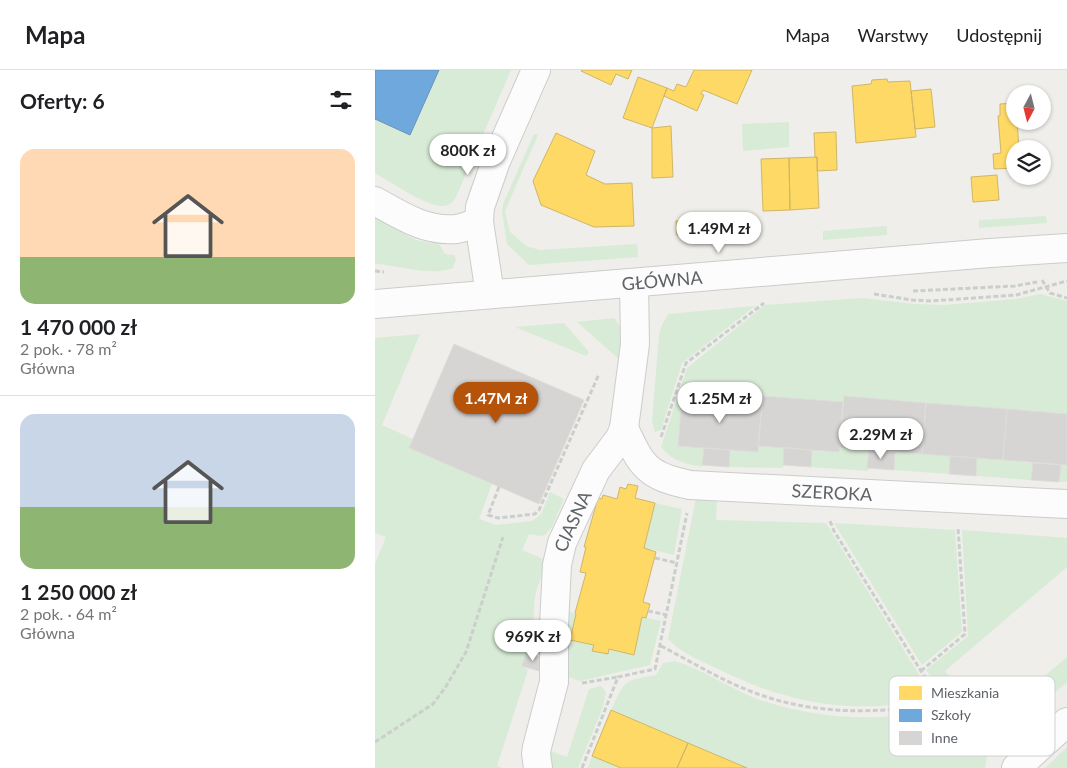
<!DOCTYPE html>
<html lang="pl">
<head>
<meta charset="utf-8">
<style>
  :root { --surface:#fff; --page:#f6f6f6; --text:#202124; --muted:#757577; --line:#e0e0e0; --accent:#b45309 }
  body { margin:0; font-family:Lato,sans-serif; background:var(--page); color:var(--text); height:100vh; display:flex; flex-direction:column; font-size:19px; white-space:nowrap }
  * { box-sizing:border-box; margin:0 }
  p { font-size:16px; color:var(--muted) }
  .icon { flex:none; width:28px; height:28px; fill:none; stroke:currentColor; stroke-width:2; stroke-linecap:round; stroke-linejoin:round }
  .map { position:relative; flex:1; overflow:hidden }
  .drawer { display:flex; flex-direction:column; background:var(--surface); width:375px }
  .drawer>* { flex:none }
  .needle { width:32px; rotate:187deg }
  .controls { position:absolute; left:631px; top:15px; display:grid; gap:10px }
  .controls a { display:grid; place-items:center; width:45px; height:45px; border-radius:50%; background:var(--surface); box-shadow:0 1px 4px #0004; font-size:25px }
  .price { position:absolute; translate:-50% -42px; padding:0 11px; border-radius:18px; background:#fff; color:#222; font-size:16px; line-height:32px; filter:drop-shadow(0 1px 2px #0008) }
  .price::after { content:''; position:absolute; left:50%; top:30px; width:15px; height:11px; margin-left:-8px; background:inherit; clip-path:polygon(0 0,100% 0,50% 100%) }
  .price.current { background:var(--accent); color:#fff }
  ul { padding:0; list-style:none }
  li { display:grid; align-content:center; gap:10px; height:265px; padding:0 20px }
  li+li { border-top:1px solid var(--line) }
  li span { display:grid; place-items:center; height:155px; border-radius:15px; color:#555 }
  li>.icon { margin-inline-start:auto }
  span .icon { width:90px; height:90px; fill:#fffc; stroke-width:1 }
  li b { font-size:21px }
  h2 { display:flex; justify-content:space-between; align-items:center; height:60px; padding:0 20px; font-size:21px }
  header { display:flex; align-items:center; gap:30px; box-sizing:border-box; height:70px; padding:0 25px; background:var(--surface); border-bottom:1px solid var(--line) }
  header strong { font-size:24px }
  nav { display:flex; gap:28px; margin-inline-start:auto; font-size:18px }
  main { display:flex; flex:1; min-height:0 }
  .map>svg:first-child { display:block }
  .green { fill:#d8ebd6 }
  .homes { fill:#ffd966; stroke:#cfb667 }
  .schools { fill:#6fa8dc; stroke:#6a93b9 }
  .building { fill:#d6d5d3; stroke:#deddd9 }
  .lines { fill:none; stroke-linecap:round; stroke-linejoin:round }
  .minor-casing { stroke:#cbcccc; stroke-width:30 }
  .path { stroke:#cacfcc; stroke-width:3; stroke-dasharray:5 2.5; stroke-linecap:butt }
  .minor { stroke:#fdfcfc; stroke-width:28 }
  .labels { text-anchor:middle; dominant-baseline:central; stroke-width:5; stroke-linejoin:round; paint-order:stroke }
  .street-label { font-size:18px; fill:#5f6368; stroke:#fff }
  .key { fill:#fff; stroke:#cfd0d2; stroke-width:1 }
  .key-label { font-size:14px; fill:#5f6368 }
</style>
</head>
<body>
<header>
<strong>Mapa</strong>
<nav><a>Mapa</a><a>Warstwy</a><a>Udostępnij</a></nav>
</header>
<main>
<section class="drawer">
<h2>Oferty: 6<svg class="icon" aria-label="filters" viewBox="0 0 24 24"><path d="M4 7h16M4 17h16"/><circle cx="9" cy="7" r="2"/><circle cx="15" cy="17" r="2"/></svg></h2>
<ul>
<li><span style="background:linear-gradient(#ffd9b3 70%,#8fb573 0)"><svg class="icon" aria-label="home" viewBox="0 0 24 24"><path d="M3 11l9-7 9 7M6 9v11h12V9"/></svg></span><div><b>1 470 000 zł</b><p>2 pok. · 78 m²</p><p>Główna</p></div></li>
<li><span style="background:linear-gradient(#c9d6e8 60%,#8fb573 0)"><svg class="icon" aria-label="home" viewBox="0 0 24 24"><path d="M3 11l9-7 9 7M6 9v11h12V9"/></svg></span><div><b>1 250 000 zł</b><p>2 pok. · 64 m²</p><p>Główna</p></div></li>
</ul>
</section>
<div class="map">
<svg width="692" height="698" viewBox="0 0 692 698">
  <rect width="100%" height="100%" fill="#efeeea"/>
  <path class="green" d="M 64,0 L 136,0 L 81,127 C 78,132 74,136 68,136 C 54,138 14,111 0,103 L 0,49 L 35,65 Z
    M 414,52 L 414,77 L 368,81 L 367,54 Z
    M 159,64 L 163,65 L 130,141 L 135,162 L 151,176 L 165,180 L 262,174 L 263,187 L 154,195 L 132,174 L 127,141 L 128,134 Z
    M 671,146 L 672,153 L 604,158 L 604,150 Z
    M 0,148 L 41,170 L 65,175 L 70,184 L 79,185 L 81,189 L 78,198 C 53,207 26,195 0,194 Z
    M 512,156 L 512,165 L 448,170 L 448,161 Z
    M 666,224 L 692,231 L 692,344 L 469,326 L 468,332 L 388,326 L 387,333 L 307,327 L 303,375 L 329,378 L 327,397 C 311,394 297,391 286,377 L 312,298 L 390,235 L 487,228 L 540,234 L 569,235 L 641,229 Z
    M 380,236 L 307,293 L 286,360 L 280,362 L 277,351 L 284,264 L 286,257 L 293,244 Z
    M 239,248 C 251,261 247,274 245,290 L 202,252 Z
    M 189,253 L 214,282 L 211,286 L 140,257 Z
    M 45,264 L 7,355 L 38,369 L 35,378 L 117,414 L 104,449 L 121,455 L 157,451 L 166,444 L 175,422 L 189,429 L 177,457 L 171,464 L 167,466 L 154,464 L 147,480 L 166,488 L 170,493 C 168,505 162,515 160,527 C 157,556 163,568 147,595 L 153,600 L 122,696 L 127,698 L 0,698 L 0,494 L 11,467 L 0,463 L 0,268 Z
    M 383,376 L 409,377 L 408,398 L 354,397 L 355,380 L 383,382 Z
    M 465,377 L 494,380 L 493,401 L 436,397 L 437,380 L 464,382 Z
    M 520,382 L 575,386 L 574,404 L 519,400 Z
    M 602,388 L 658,393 L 656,410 L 601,406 Z
    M 686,395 L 692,395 L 692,412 L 684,412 Z
    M 321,428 L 342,429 L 341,450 L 451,453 L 559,629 C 479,645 415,635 341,598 C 324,590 306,583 293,569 Z
    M 280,433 L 307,439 L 299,485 L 269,478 Z
    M 459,453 L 580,460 L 587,562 L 547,595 Z
    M 587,460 L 692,468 L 692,497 L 570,601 C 580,613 588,617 572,629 L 551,600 L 593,566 Z
    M 194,542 L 201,544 L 195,570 L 219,575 L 218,581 L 233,584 L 234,579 L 258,585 L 267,547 L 286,551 L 275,595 L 205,611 L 193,607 L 192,563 Z
    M 692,587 L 692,612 L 622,673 L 599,650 L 595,654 L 588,647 L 596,639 L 602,639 L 616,652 Z
    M 300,591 C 327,599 351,616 377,627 C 416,642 462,649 505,647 C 525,646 545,642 565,638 L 612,685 L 610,698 L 372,698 L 236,640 C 250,610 248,611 281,605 L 288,593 Z
    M 226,616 L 231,622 L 228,637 L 203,698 L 178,698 L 172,680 L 192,687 L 214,619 Z
    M 692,677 L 692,698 L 670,698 Z
    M 217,686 L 244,697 L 244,698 L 213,698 Z"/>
  <path class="homes" d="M 207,0 L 257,0 L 253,9 L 241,4 L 236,15 L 206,1 Z
    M 319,0 L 377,0 L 362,34 L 328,20 L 326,24 L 329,25 L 322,41 L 289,26 L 292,18 L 299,21 L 302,14 L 311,17 Z
    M 263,7 L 292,18 L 277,58 L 248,48 Z
    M 512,9 L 513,12 L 535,11 L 541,67 L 481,73 L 477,16 L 496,14 L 497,10 Z
    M 556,19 L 560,57 L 540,59 L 536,21 Z
    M 640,33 L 640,51 L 642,51 L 644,79 L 640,79 L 640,98 L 619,99 L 618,84 L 626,83 L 623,46 L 625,46 L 625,34 Z
    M 296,56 L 298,107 L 277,108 L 277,58 Z
    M 461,62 L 462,100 L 442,101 L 442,87 L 440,87 L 439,63 Z
    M 181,63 L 220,81 L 211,105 L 230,114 L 257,113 L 259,156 L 219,157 L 166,135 L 158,111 Z
    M 442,87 L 444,138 L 415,140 L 414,88 Z
    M 414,88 L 415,140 L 388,141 L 386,89 Z
    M 622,105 L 624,130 L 598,132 L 596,107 Z
    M 344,147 L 346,169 L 310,172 L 310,164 L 302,165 L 301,151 Z
    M 253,414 L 263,416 L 260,428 L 280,433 L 269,478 L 281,482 L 268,532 L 275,534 L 271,548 L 267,547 L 259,585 L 234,579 L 233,584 L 217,581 L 219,575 L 195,570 L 201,544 L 200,543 L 211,503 L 205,502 L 211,477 L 209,477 L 223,428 L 227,429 L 228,425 L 242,429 L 245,417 L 251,419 Z
    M 236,640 L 313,673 L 302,698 L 246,698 L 217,686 Z
    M 313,673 L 372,698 L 302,698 Z"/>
  <path class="schools" d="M 0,0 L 64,0 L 35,65 L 0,49 Z"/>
  <path class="building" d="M 79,274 L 209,330 L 164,434 L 34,378 Z
    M 388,326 L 468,332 L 464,382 L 383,376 Z
    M 469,326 L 551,333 L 547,384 L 465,377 Z
    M 307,327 L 387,333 L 383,382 L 303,376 Z
    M 551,333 L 632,339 L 628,390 L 547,384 Z
    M 632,339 L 692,344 L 692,395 L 628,390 Z
    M 409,377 L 437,380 L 436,397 L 408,395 Z
    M 329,378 L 355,380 L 354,397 L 327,395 Z
    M 494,380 L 520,382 L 519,400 L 492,398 Z
    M 575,386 L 602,388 L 601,406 L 574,404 Z
    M 658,393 L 686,395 L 684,412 L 656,410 Z
    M 151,583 L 168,588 L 164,601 L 147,596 Z"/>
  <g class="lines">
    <g class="minor-casing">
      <g id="minor">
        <path d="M 0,131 C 25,145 51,162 81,159 C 89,158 97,154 104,152"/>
        <path d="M 115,224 L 104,152 L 105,137 L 121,91 L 161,0"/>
        <path id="s1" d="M 0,234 L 615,183 L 692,178"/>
        <path id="s2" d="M 249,358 C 267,397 272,406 315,415 L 692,434"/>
        <path id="s3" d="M 163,698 L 161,684 L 162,677 L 179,612 L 179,555 L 182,495 L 187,473 L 221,400 L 245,368 L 249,358 L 260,274 L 259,213"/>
        <path d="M 641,698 L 692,652"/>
      </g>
    </g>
    <path class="path" d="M 0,201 L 9,202
      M 667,210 L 675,223 L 692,228
      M 538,221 L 640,216 L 662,212
      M 499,224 L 537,230 L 556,231 L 641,225 L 692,211
      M 286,367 L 311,293 L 389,233
      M 124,417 L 113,445 L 123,448 L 160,444 L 164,440 L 224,304
      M 455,451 L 459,461 L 546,601 L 568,633 L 603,668 L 617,684
      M 280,488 L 302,493
      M 273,541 L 292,545
      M 286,576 C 315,591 344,609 375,621 C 438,646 502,644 568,633
      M 546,601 L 590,564 L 583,458
      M 207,613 L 243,607
      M 0,672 L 58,634 L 70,618 L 91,582 L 128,467
      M 207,698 L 243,607 L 280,599 L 312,443"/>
    <use href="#minor" class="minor"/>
  </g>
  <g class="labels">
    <g class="street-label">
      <text stroke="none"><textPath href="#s1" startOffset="288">GŁÓWNA</textPath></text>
      <text stroke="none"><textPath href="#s2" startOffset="235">SZEROKA</textPath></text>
      <text stroke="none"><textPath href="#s3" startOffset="252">CIASNA</textPath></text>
    </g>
  </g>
  <rect x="514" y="606" width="166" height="80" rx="8" class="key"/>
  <rect x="524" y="616" width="23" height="14" fill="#ffd966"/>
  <rect x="524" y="639" width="23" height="13" fill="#6fa8dc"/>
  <rect x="524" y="661" width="23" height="14" fill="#d6d5d3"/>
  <g class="key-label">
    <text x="556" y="628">Mieszkania</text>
    <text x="556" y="650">Szkoły</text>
    <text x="556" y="673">Inne</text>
  </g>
</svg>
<div class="controls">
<a><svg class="needle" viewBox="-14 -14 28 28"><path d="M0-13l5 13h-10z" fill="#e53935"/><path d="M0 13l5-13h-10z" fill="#757577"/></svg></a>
<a><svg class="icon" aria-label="layers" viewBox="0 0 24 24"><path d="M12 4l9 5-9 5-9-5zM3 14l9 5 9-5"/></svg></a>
</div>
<b class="price" style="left:93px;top:106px">800K zł</b>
<b class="price" style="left:344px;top:184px">1.49M zł</b>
<b class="price current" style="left:121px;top:354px">1.47M zł</b>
<b class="price" style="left:345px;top:354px">1.25M zł</b>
<b class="price" style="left:506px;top:390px">2.29M zł</b>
<b class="price" style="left:158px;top:592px">969K zł</b>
</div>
</main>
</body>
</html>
